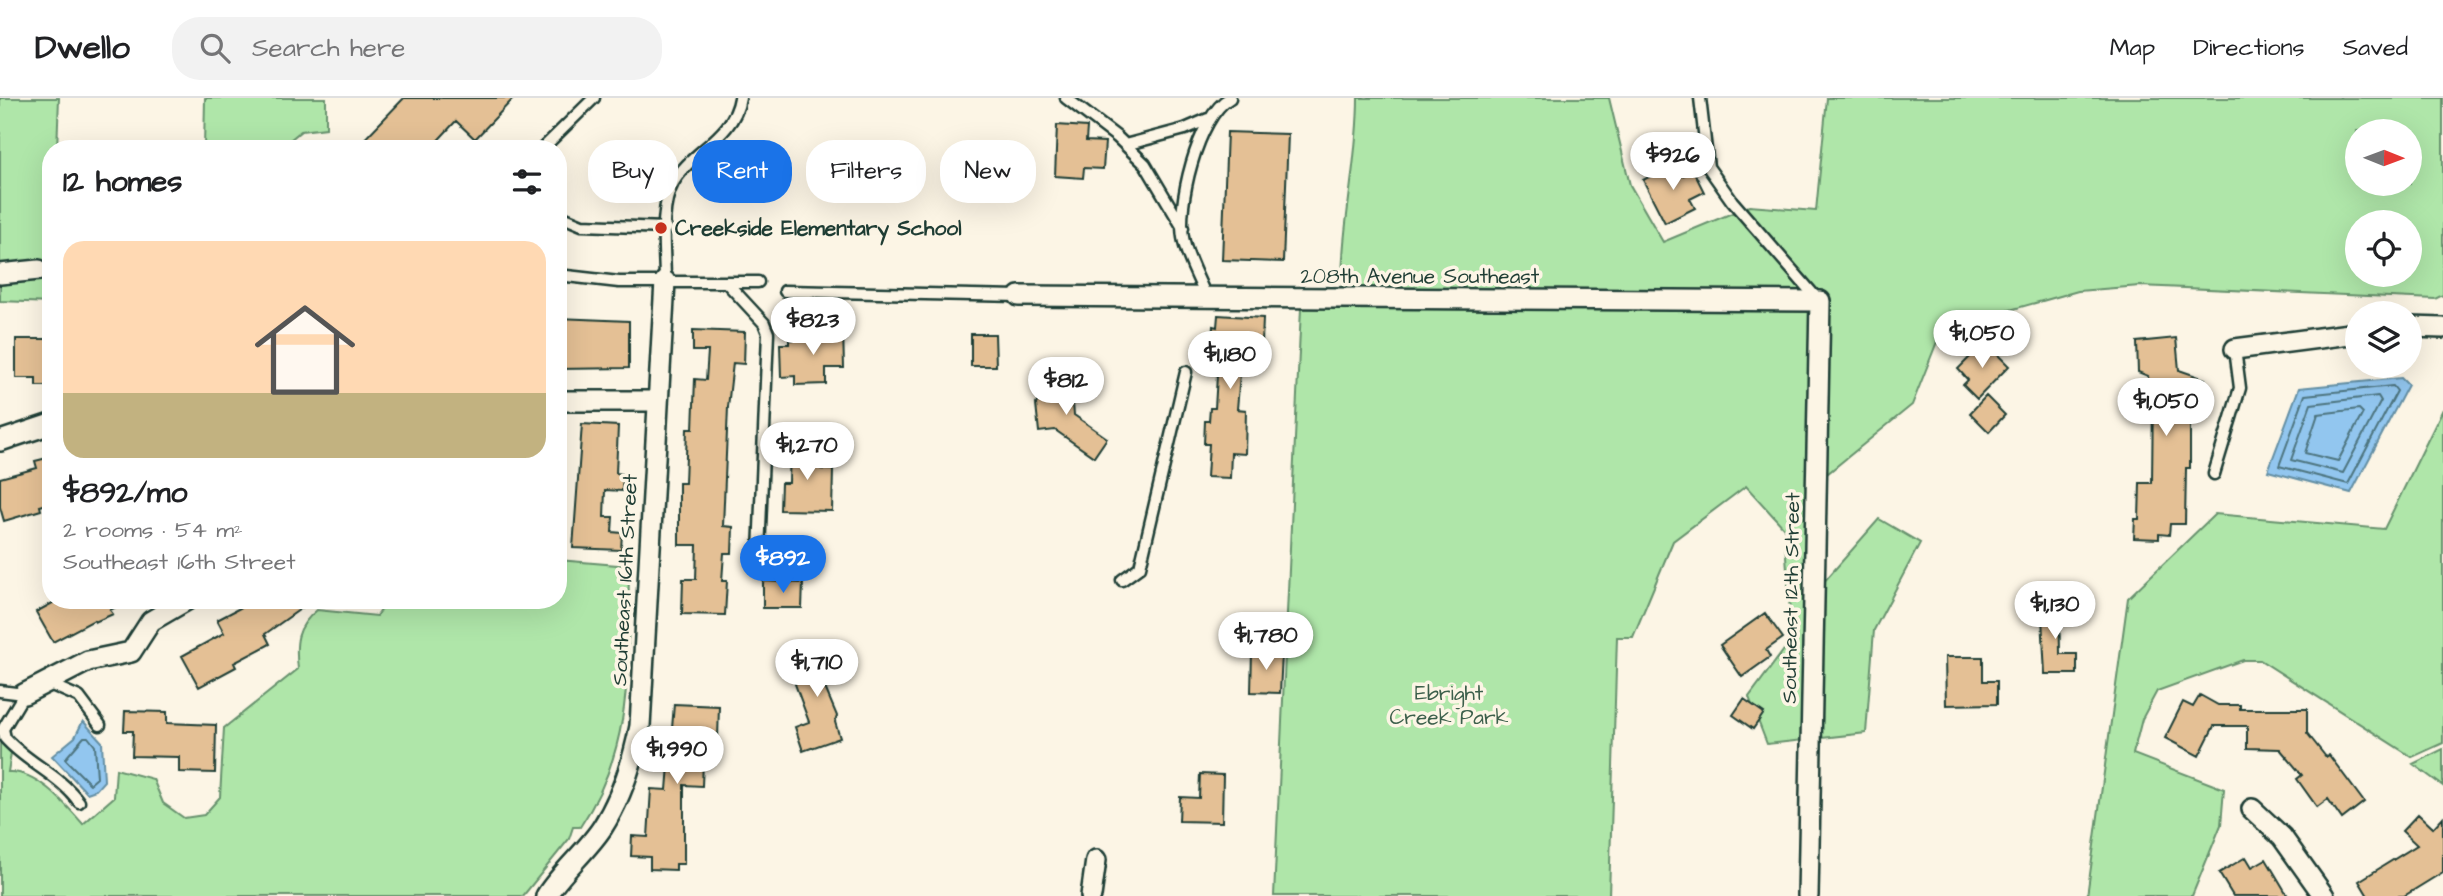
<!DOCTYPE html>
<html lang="en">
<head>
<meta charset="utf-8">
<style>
  :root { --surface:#fff; --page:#f2f2f2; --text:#202124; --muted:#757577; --line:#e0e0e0; --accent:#1a73e8 }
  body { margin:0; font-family:"Architects Daughter",sans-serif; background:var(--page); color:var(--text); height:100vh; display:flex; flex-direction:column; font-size:26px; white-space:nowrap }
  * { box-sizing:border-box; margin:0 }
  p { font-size:23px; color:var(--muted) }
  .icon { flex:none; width:38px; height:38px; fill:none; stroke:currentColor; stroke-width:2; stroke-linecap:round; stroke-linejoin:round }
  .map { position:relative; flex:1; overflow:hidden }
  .sheet { position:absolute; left:42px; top:42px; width:525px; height:469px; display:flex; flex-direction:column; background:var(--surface); border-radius:28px; box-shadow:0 7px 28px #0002 }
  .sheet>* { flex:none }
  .hud { position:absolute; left:588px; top:42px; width:665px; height:63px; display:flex; gap:14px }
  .needle { width:46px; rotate:91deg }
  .controls { position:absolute; left:2345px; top:21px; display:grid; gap:14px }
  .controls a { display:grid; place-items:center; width:77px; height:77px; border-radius:50%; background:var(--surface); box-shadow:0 7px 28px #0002; font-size:35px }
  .price { position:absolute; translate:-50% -60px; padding:0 16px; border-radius:24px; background:#fff; color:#222; font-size:23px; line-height:46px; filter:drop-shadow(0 2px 4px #0008) }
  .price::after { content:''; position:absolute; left:50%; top:42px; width:21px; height:16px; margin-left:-10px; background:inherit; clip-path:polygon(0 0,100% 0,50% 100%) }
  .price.on { background:var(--accent); color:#fff }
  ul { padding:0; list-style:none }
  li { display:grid; align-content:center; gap:14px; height:371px; padding:0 21px }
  li span { display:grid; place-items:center; height:217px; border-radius:21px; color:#555 }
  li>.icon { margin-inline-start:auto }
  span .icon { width:126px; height:126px; fill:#fffc; stroke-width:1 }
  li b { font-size:30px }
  h2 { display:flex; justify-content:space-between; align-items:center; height:84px; padding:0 21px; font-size:30px }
  .tag { padding:0 24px; border-radius:28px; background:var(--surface); box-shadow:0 7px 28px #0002; font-size:24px; line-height:63px }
  .tag.on { background:var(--accent); color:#fff }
  header { display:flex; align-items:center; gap:42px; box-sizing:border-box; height:98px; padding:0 35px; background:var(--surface); border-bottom:2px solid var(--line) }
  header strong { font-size:33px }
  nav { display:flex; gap:38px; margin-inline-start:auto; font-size:24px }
  .search { width:490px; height:63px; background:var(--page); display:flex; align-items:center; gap:18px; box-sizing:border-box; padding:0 24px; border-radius:28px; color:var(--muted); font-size:26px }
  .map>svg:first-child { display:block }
  .green { fill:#afe6a9; stroke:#67926e; stroke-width:2; fill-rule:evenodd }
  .water { fill:#92c6ef; stroke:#648fa4; stroke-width:2 }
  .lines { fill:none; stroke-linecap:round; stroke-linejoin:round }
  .shore { stroke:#4d747f; stroke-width:2 }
  .building { fill:#e4c095; stroke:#1f3d34; stroke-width:2 }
  .service-casing { stroke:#1f3d34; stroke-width:15 }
  .minor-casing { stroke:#1f3d34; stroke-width:24 }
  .service { stroke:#fcf5e5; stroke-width:10 }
  .minor { stroke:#fcf5e5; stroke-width:19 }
  .poi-dot { fill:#c8321e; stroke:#fcf5e5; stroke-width:2.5 }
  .labels { text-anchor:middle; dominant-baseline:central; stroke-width:7; stroke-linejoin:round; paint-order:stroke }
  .poi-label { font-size:21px; font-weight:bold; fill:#1f3d34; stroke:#fcf5e5; text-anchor:start }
  .street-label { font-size:21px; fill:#1f3d34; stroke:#fcf5e5 }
  .park-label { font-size:21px; fill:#3c5f4b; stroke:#fcf5e5 }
</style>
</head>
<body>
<header>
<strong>Dwello</strong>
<div class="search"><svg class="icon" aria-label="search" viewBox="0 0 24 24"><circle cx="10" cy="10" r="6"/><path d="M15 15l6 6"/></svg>Search here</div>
<nav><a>Map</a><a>Directions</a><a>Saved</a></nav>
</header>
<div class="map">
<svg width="2443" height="798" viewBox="0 0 2443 798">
  <rect width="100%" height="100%" fill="#fcf5e5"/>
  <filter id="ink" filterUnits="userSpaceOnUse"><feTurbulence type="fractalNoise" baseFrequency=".0143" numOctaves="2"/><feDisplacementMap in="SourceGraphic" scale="14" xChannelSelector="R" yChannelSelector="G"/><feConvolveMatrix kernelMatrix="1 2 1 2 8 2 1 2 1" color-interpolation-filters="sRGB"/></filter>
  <g filter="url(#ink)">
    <path class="green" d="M 0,0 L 59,0 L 57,51 L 51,51 L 51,205 L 0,203 Z
      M 205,0 L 326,0 L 326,30 L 301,33 L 279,51 L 204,51 Z
      M 1358,0 L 1609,0 L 1630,87 L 1663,144 L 1749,108 L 1816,113 L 1827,0 L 2443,0 L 2443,197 L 2435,201 L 2140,188 L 2078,193 L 1942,231 L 1912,307 L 1827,376 L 1823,485 L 1879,421 L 1920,445 L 1874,532 L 1866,635 L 1767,646 L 1749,599 L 1792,541 L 1784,430 L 1746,388 L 1673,443 L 1633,539 L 1617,539 L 1609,798 L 1274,798 L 1301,210 L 1346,210 L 1343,207 C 1338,137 1358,70 1358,0 ZM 2357,33 L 2410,33 L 2410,86 L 2357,86 ZM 2357,124 L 2410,124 L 2410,177 L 2357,177 Z
      M 2443,311 L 2443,645 L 2412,659 L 2260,562 L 2243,562 L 2157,593 L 2142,621 L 2133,656 L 2224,691 L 2221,727 L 2192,798 L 2087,798 L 2128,500 L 2215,416 L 2384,431 Z
      M 558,462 L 629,468 C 627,563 636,646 580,729 L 573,729 L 569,741 L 523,798 L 0,798 L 0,644 L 11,655 L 8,674 C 37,672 65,706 83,726 L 114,699 L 116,671 L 153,681 L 163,705 L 184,720 L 204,717 L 220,699 L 224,630 L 298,571 C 295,545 296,529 317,512 L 377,518 L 388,502 L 558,502 Z
      M 2443,651 L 2443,688 L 2413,666 Z"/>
    <path class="water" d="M 2401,280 L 2408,287 L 2351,395 L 2268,373 L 2299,290 Z
      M 83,623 L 102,644 L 104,683 L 96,692 L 87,695 L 52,658 L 75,639 Z"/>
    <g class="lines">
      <path class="shore" d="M 2393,288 L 2397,293 L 2348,386 L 2279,368 L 2305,297 Z
        M 2378,298 L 2381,303 L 2343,375 L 2291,362 L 2311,306 Z
        M 2359,311 L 2363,315 L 2338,363 L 2305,355 L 2318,316 Z
        M 84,639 L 88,639 L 95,648 L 97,680 L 90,686 L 65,661 Z"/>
    </g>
    <path class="building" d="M 404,0 L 514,0 L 475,41 L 456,23 L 430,51 L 355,51 Z
      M 1057,27 L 1087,29 L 1086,43 L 1105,44 L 1103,71 L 1084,70 L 1083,80 L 1055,78 Z
      M 1227,34 L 1288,36 L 1283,164 L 1222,162 Z
      M 1672,67 L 1678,80 L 1693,72 L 1704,94 L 1690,101 L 1695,110 L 1665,125 L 1643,82 Z
      M 1218,217 L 1263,220 L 1262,245 L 1252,245 L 1251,262 L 1245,262 L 1245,276 L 1240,276 L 1237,311 L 1246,312 L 1245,356 L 1231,355 L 1230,380 L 1207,379 L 1209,346 L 1204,346 L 1205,323 L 1209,323 L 1210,310 L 1215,310 L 1218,261 L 1217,244 L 1212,244 L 1213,228 L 1217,229 Z
      M 558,220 L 629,223 L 629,270 L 558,271 Z
      M 843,230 L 844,270 L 826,270 L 826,286 L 795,287 L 795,278 L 781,279 L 780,246 L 789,246 L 789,242 L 814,241 L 814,231 Z
      M 693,232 L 745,234 L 744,266 L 733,265 L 728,309 L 723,428 L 733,429 L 732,455 L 724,455 L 722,483 L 727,483 L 725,517 L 682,516 L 683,481 L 696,481 L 697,447 L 679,447 L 679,385 L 685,385 L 687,331 L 693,331 L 695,281 L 706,282 L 708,253 L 693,253 Z
      M 971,236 L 995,236 L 996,268 L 971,268 Z
      M 2176,240 L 2179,272 L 2205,281 L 2197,303 L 2190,300 L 2190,370 L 2186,370 L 2185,426 L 2170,426 L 2169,437 L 2159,436 L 2159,441 L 2134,440 L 2135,421 L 2139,421 L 2140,385 L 2152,385 L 2153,296 L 2150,296 L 2148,278 L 2138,274 L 2137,244 Z
      M 16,241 L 51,241 L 51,288 L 36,288 L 36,280 L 16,280 Z
      M 1985,244 L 2009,268 L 1977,301 L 1963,287 L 1968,282 L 1958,271 Z
      M 1071,283 L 1074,317 L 1107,340 L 1094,359 L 1055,332 L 1039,334 L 1036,306 L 1040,300 L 1039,286 Z
      M 1986,298 L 2005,317 L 1989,334 L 1970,315 Z
      M 582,326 L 618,328 L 616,375 L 623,376 L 622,393 L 605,392 L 604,419 L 613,419 L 612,434 L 622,435 L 621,452 L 573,450 Z
      M 790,347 L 821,348 L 821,371 L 833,372 L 832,413 L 780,412 L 781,385 L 789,385 Z
      M 51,359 L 51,405 L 40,408 L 41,412 L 4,423 L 0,409 L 0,380 L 37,370 L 35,363 Z
      M 763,483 L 803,485 L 802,510 L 763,510 Z
      M 2041,500 L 2059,500 L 2060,556 L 2077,556 L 2077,576 L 2045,576 Z
      M 58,502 L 130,502 L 110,512 L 113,516 L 95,524 L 94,522 L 53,544 L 36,514 Z
      M 255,502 L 313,502 L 265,536 L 270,546 L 234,565 L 236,569 L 199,589 L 182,558 L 224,535 L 217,522 Z
      M 1765,515 L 1783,540 L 1766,552 L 1770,559 L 1742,579 L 1720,547 Z
      M 814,543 L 832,551 L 835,558 L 823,585 L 837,618 L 835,624 L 840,640 L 803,653 L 795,629 L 809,624 L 795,586 Z
      M 1252,554 L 1282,555 L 1280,595 L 1251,594 Z
      M 1945,559 L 1983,559 L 1983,583 L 1997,583 L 1997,606 L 1946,607 Z
      M 2200,597 L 2218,607 L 2240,607 L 2240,611 L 2307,611 L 2307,635 L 2326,659 L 2329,657 L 2364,704 L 2342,721 L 2328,701 L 2317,709 L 2297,681 L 2302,677 L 2280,651 L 2247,650 L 2247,628 L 2214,628 L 2199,658 L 2165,640 L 2183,604 L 2193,609 Z
      M 1744,601 L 1764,615 L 1753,631 L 1733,617 Z
      M 674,606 L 719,608 L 718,640 L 704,639 L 702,688 L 684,687 L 684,766 L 676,766 L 676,772 L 650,771 L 650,759 L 631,758 L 632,738 L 648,739 L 651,691 L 667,692 Z
      M 125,613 L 167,614 L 167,625 L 216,627 L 215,675 L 179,674 L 179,659 L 132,658 L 133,633 L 124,633 Z
      M 1200,676 L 1223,677 L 1222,724 L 1179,723 L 1180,699 L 1199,700 Z
      M 2418,716 L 2433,730 L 2443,719 L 2443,774 L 2404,798 L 2368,798 L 2359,783 L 2417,747 L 2402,733 Z
      M 2246,759 L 2252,769 L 2266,761 L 2288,798 L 2233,798 L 2219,775 Z"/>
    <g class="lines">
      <g class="service-casing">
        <path id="service" d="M 1066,0 L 1117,39 L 1145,66 L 1183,130
          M 1700,0 L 1708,69 L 1732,103 L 1819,203
          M 1125,47 L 1185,31 L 1208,21
          M 542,51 L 594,0
          M 558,117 L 582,127 L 666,130
          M 558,177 L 619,184 L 758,184
          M 665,183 C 665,154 659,111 673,85 C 691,53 734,39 740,0
          M 726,184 L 764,225 L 768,235 L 759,455
          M 785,193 L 1019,198
          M 1206,199 C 1199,181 1188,162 1184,144 C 1175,110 1198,17 1230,0
          M 2214,376 L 2240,290 L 2235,251
          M 1122,482 L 1140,469 L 1186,274
          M 47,585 L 79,599 L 100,627
          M 0,593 L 24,596 L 3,631 L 5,640 C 27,665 60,677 79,704"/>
      </g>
      <g class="minor-casing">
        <path id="minor" d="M 0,176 L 39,172
          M 1019,198 L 1820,203 L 1808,798
          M 2410,229 L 2443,230
          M 2235,251 L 2357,235
          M 558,303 L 656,303
          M 0,343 L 51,326
          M 24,596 L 88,563 L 131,554 L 151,523 L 187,502
          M 2252,711 L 2282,739 L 2324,798
          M 546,798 C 562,773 586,754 602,730 C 622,699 633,663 640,628 L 665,183
          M 1091,798 L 1096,762"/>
      </g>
      <use href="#service" class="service"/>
      <use href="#minor" class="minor"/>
    </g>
  </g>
  <circle class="poi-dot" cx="661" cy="130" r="7"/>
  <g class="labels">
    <g class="poi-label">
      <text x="675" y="130">Creekside Elementary School</text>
    </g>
    <g class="street-label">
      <text x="1420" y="178">208th Avenue Southeast</text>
      <text transform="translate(625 482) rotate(-87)">Southeast 16th Street</text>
      <text transform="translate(1791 500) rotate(-89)">Southeast 12th Street</text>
    </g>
    <g class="park-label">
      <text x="1449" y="595">Ebright<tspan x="1449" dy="24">Creek Park</tspan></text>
    </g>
  </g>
</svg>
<div class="controls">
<a><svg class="needle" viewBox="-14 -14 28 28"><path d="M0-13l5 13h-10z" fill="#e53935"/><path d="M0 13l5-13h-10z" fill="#757577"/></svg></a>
<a><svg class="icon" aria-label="locate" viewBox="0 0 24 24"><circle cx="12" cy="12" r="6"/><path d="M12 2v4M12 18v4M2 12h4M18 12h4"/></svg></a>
<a><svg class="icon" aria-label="layers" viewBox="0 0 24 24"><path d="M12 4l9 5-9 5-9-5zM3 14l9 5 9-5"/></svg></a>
</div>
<b class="price" style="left:1673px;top:94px">$926</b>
<b class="price" style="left:813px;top:259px">$823</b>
<b class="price" style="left:1982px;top:272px">$1,050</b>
<b class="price" style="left:1230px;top:293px">$1,180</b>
<b class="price" style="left:1066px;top:319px">$812</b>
<b class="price" style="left:2166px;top:340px">$1,050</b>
<b class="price" style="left:807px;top:384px">$1,270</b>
<b class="price on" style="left:783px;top:497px">$892</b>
<b class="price" style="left:2055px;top:543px">$1,130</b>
<b class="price" style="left:1266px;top:574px">$1,780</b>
<b class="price" style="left:817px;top:601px">$1,710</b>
<b class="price" style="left:677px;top:688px">$1,990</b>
<div class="hud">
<a class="tag">Buy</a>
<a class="tag on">Rent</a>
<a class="tag">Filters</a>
<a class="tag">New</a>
</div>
<section class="sheet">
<h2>12 homes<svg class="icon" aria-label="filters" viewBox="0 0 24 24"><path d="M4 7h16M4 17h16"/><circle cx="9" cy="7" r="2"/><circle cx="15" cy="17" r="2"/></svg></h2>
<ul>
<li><span style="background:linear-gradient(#ffd9b3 70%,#c2b280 0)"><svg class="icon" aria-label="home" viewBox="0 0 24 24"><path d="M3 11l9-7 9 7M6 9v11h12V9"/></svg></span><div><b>$892/mo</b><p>2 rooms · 54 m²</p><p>Southeast 16th Street</p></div></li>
</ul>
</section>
</div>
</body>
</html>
